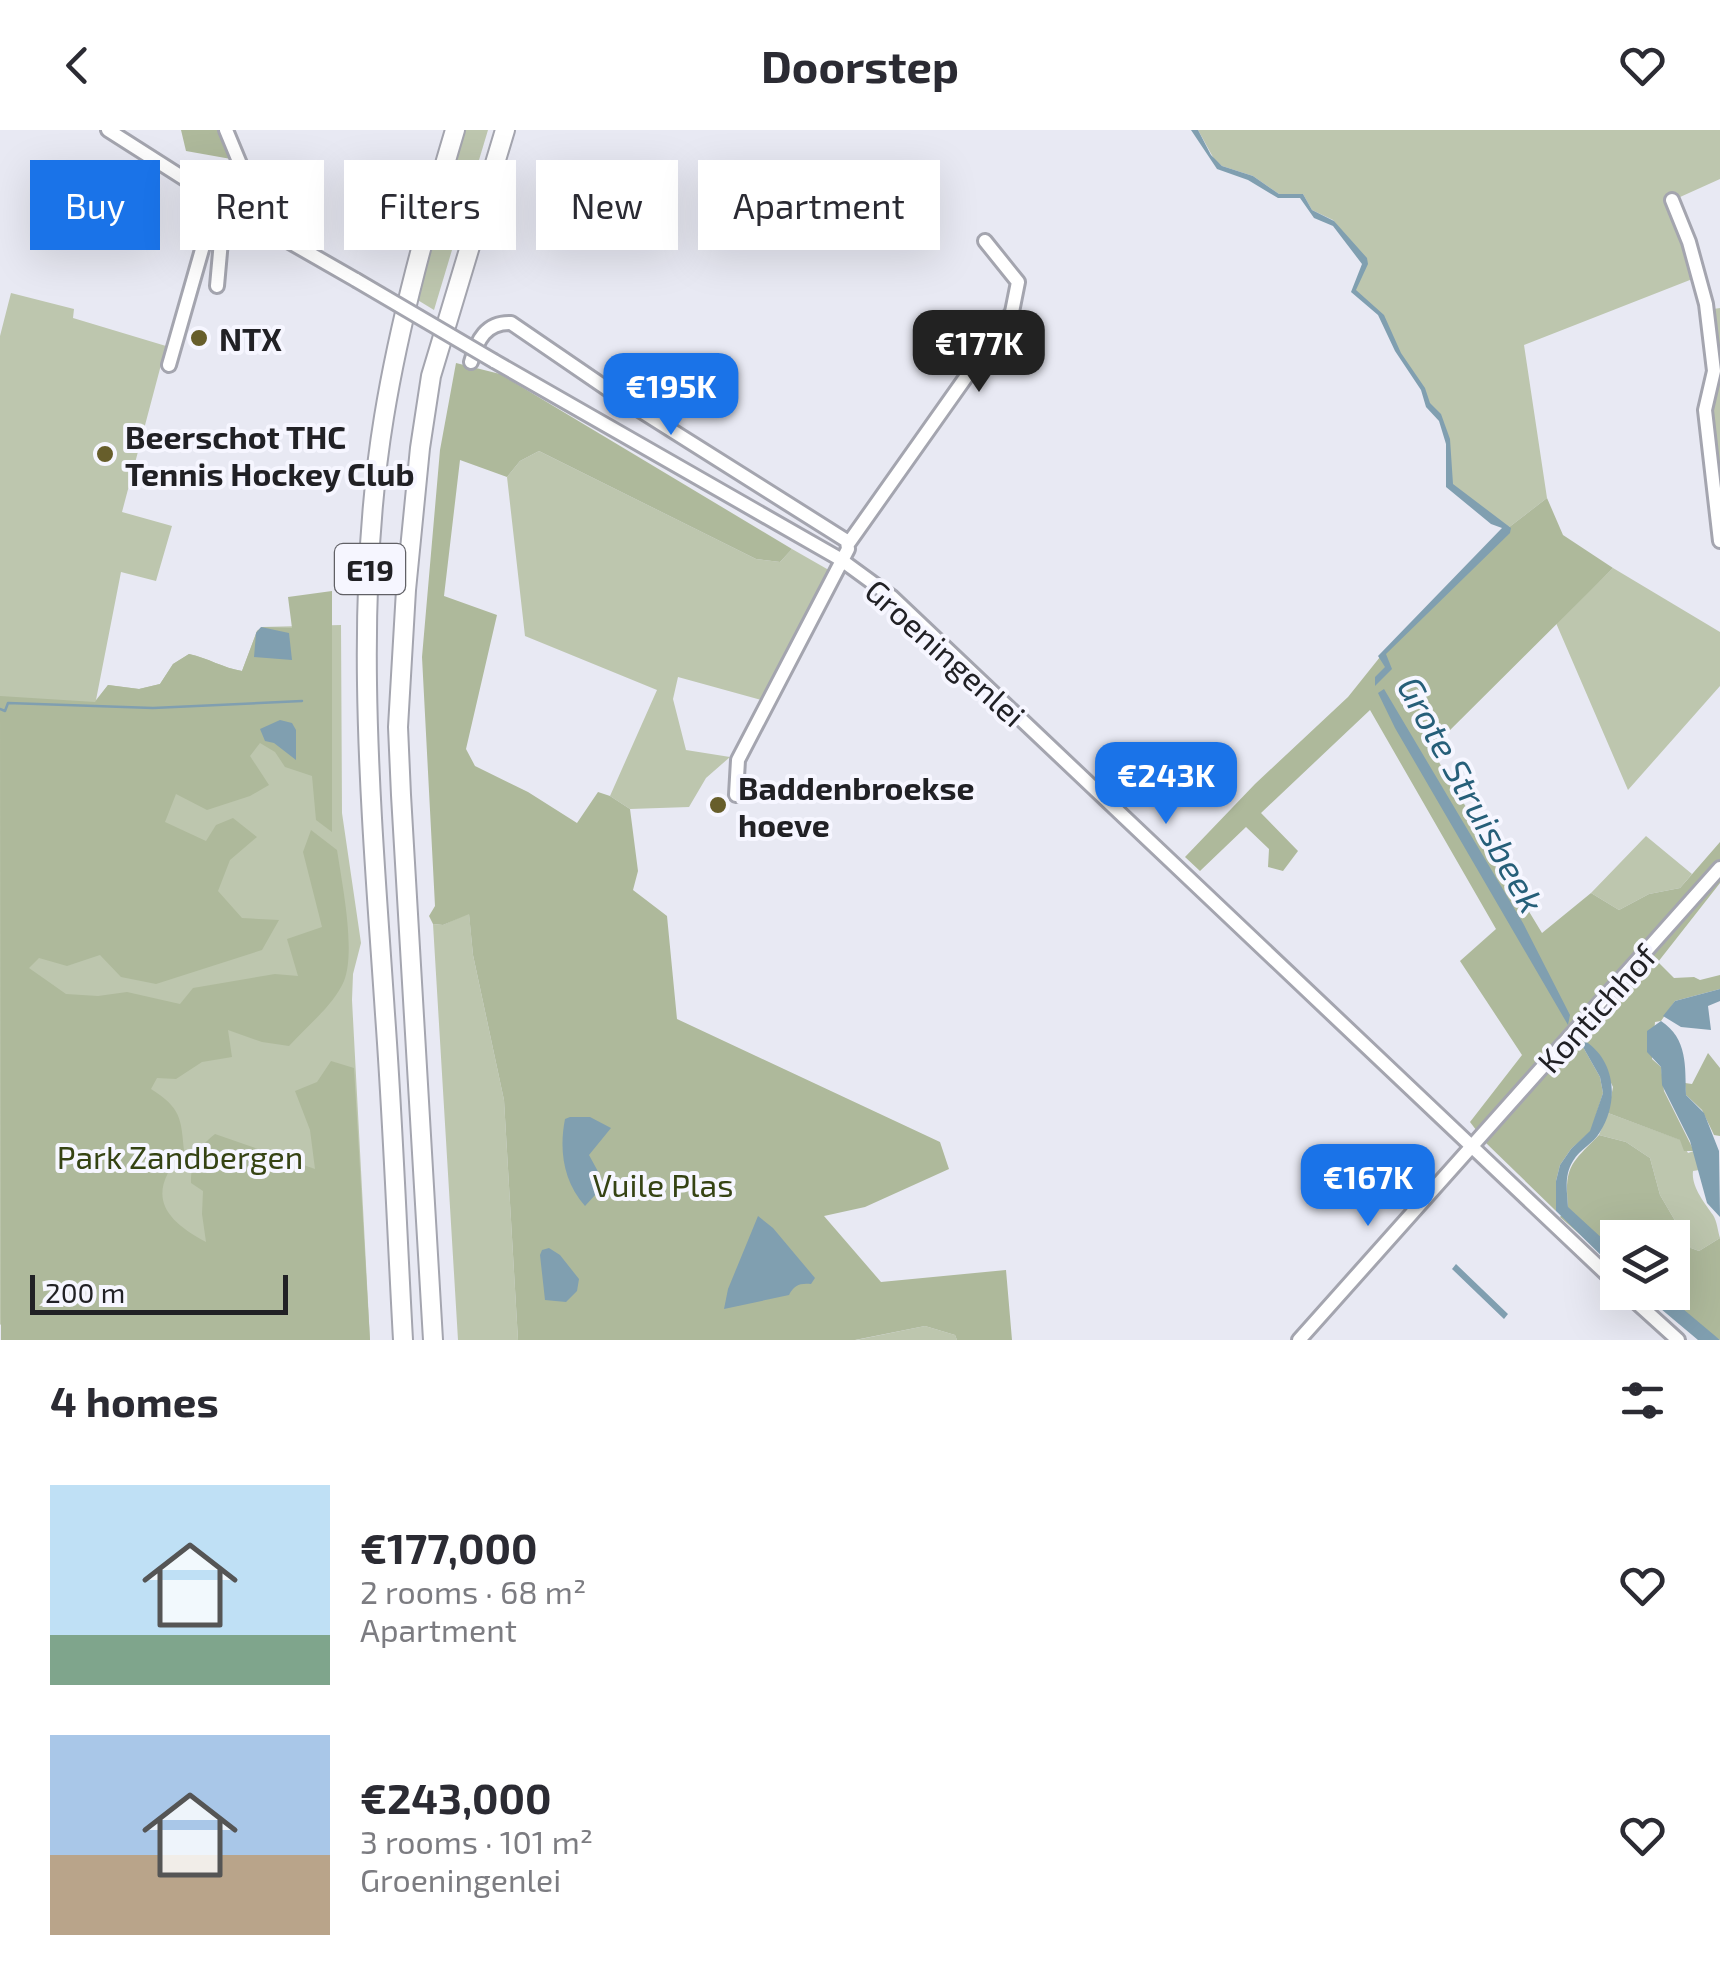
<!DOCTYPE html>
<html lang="en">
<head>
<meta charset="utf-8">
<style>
  :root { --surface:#fff; --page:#f7f7f7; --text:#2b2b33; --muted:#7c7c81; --accent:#1a73e8 }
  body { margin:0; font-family:"Exo 2",sans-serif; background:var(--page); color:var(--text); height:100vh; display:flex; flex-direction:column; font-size:38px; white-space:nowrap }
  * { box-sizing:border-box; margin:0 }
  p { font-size:32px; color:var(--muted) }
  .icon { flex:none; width:55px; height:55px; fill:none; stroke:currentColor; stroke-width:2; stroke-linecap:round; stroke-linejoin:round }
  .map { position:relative; height:1210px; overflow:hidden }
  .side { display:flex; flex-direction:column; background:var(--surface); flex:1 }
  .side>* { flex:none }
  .guide { position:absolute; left:30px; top:30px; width:1000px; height:90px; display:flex; gap:20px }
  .controls { position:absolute; left:1600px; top:1090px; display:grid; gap:20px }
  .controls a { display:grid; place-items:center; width:90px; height:90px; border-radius:0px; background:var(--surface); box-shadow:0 10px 40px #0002; font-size:50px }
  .scale { position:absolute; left:30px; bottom:25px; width:258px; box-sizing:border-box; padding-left:10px; border:5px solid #212125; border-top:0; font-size:28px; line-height:35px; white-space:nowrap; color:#212125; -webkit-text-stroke:8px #f6f6ff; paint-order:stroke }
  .price { position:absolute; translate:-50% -85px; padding:0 22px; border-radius:20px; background:var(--accent); color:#fff; font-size:32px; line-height:65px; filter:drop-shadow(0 2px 5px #0008) }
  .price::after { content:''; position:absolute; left:50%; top:60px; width:30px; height:22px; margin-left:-15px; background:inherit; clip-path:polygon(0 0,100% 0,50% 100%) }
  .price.on { background:#222; color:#fff }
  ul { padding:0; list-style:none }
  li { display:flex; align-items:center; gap:30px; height:250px; padding:0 50px }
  li span { display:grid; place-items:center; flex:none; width:280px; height:200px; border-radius:0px; color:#555 }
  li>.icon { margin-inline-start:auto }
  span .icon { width:120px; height:120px; fill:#fffc; stroke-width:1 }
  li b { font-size:42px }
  h2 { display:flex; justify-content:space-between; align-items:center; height:120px; padding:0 50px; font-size:42px }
  .pill { padding:0 35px; border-radius:0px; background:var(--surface); box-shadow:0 10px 40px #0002; font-size:35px; line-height:90px }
  .pill.on { background:var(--accent); color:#fff }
  header { display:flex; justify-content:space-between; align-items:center; height:130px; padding:0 50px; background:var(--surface); font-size:45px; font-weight:700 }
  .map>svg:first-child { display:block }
  .green { fill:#bdc6ae }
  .forest { fill:#aeb99b }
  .water { fill:#809fb0 }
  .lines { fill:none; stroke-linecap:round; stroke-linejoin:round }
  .stream { stroke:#809fb0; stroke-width:2.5 }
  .minor-casing { stroke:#a4a5af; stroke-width:18 }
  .highway-casing { stroke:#a4a5af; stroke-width:22 }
  .minor { stroke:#fff; stroke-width:12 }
  .highway { stroke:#fff; stroke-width:18 }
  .minor-bridge-casing { stroke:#a4a5af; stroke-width:18; stroke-linecap:butt }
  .minor-bridge { stroke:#fff; stroke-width:12 }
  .poi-dot { fill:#675e2b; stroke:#f6f6ff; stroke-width:4 }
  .labels { text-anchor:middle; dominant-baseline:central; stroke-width:8; stroke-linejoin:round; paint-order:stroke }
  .shield { fill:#f6f6ff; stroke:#616166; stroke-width:2.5 }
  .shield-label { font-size:30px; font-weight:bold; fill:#212125 }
  .poi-label { font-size:32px; font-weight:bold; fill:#212125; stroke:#f6f6ff; text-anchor:start }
  .street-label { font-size:32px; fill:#212125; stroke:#f6f6ff }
  .park-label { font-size:32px; fill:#354313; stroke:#f6f6ff }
  .water-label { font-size:35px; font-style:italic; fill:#265f79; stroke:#f6f6ff }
</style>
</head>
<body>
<header><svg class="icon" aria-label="back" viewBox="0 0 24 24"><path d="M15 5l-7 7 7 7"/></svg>Doorstep<svg class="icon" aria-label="heart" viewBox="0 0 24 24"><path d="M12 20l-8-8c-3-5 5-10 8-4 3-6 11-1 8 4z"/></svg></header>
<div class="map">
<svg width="1720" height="1210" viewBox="0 0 1720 1210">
  <rect width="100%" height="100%" fill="#e8e9f3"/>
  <path class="green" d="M 464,0 L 488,0 L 434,180 L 416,169 Z
    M 1198,0 L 1720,0 L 1720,49 L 1669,72 L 1695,148 L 1524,215 L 1547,368 L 1508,398 L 1450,355 L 1448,313 L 1441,292 L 1428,276 L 1424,259 L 1405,233 L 1380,184 L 1353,162 L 1365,132 L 1333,90 L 1312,80 L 1303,64 L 1279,64 L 1253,46 L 1222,36 L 1214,29 Z
    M 11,163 L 74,179 L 73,188 L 166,216 L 122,382 L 172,396 L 156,451 L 121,442 L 96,570 L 108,555 L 139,559 L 160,554 L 173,534 L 189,524 C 208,528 223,538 242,541 L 257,501 L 262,497 L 341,495 L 342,683 L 361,813 L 353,844 L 352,870 L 370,1210 L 13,1210 L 0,1194 L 0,206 Z
    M 1720,178 L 1720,411 L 1705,280 L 1714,252 L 1707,180 Z
    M 539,321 L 756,429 L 780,432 L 792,419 L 834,443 L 769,572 L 678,547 L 673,569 L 686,620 L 730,627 L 706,648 L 689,677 L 630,679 L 610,666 L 657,560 L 525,506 L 507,347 L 520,331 Z
    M 1613,438 L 1720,502 L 1720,556 L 1628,660 L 1556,493 Z
    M 1646,706 L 1692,744 L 1680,758 L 1649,764 L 1619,780 L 1591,763 Z
    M 469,783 L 473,825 L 504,970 L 518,1210 L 458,1210 L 433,794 L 443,795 Z
    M 1608,983 L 1681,1010 L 1688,1023 L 1694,1021 L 1699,1040 L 1693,1041 C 1691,1057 1705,1073 1713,1085 C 1717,1091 1718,1102 1720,1108 L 1699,1121 L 1691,1118 L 1660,1065 L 1650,1028 L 1626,1012 L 1599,1005 Z
    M 925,1196 L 955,1205 L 957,1210 L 856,1210 Z"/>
  <path class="forest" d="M 181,0 L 219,0 L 231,29 L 186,21 Z
    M 456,233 L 500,244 L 792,419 L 780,432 L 756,429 L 539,321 L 520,331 L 507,347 L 460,330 L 444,466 L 497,485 L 466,619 L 475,636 L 528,662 L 577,693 L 598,662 L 610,666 L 630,679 L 638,741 L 633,760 L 667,786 L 677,889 L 940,1012 L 949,1039 L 865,1077 L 824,1086 L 881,1152 L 1006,1140 L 1012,1210 L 957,1210 L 955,1205 L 925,1196 L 855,1210 L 518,1210 L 504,970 L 473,825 L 469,784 L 443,795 L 433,794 L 429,786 L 435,776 L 422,527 L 440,320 Z
    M 1547,368 L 1563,405 L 1613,438 L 1431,619 L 1542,803 L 1591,763 L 1619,780 L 1649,764 L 1680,758 L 1720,712 L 1720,753 L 1658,832 L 1674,848 L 1694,847 L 1700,850 L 1720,845 L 1720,859 L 1675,871 L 1661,891 L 1655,892 L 1652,929 L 1661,937 L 1664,961 L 1694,1021 L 1684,1021 L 1680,1010 L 1608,983 L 1613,957 L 1596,921 L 1585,912 L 1583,917 L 1600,947 L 1603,963 L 1591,1001 L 1571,1019 L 1560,1035 L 1556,1051 L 1556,1081 L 1486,1013 L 1470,992 L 1522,925 L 1460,831 L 1496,799 L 1370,580 L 1261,683 L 1298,721 L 1283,741 L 1268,737 L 1269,719 L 1246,697 L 1200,741 L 1185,727 L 1255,654 L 1348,567 L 1388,517 L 1508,398 Z
    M 332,461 L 332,702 L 316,690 L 312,646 L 285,637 L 275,622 L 260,613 L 250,626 L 269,655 L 250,666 L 207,680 L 176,664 L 165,692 L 206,711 L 216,695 L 233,688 L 257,707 L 230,730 L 218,761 L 242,788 L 279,790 L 262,820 L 156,854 L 121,847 L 100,825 L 67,836 L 39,828 L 29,838 L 66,864 L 98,866 L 127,862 L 180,874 L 193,858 L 275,844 L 298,846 L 287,809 L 322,797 L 303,722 L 311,700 L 337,720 C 342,753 356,821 344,851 C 334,875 306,897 289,916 L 262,912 L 228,900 L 232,927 L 202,932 L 176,949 L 157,948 L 151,959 C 181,978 181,988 184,1021 C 146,1063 161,1088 206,1112 L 202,1084 L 203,1061 L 191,1053 C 191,1031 198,1017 215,1004 L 315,1039 L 310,1000 L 295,961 L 317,952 L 331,931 L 354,938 L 370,1210 L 1,1210 L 0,566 L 95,572 L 108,555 L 139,559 L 160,554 L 173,534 L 189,524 C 208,528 223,538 242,541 L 257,501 L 262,497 L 292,498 L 288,467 Z
    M 1708,923 L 1720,938 L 1720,1006 L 1714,1005 L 1702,980 L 1686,965 L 1685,953 L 1692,954 Z
    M 1599,1005 L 1626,1012 L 1650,1028 L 1660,1065 L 1691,1118 L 1699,1121 L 1720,1108 L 1720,1210 L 1647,1163 L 1672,1162 L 1672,1108 L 1618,1108 L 1617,1137 L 1560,1087 L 1568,1077 C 1564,1035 1572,1033 1599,1005 Z"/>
  <path class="water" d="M 1191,0 L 1198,0 L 1211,25 L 1222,36 L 1253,46 L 1279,64 L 1303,64 L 1312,80 L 1334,91 L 1367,128 L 1368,134 L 1356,160 L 1384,185 L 1401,223 L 1425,258 L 1430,273 L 1441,284 L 1450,309 L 1453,354 L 1511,398 L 1510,403 L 1386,524 L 1392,539 L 1375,556 L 1375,547 L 1385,537 L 1378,526 L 1502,398 L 1491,394 L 1446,357 L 1446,314 L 1439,291 L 1426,277 L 1421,260 L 1395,221 L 1378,185 L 1351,162 L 1362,134 L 1333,96 L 1314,88 L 1300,68 L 1278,68 L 1248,50 L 1217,39 Z
    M 261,497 L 289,503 L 292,530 L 254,527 L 256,503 Z
    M 1384,559 L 1523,793 L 1570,885 L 1568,895 L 1395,598 L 1378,563 Z
    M 280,590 L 292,593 L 296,600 L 296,630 L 274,613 L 265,611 L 260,599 Z
    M 1720,859 L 1720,871 L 1708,876 L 1711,900 L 1681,897 L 1663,886 L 1675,871 Z
    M 1661,891 C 1688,909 1685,936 1686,965 L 1704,983 L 1719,1021 L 1720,1087 L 1707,1073 L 1690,1011 L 1662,955 L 1661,937 L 1647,922 L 1647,901 Z
    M 1585,911 C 1616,931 1619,972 1600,1002 C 1593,1014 1580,1019 1573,1031 C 1564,1045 1567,1061 1568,1077 L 1617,1122 L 1617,1141 L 1556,1081 L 1556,1051 L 1560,1035 L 1571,1019 L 1590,1001 L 1603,963 L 1600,947 L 1583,917 Z
    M 570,987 L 590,987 L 611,998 L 589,1025 L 601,1047 L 597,1063 L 585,1076 C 563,1051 559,1020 565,989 Z
    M 758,1086 L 773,1098 L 815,1148 L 811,1154 C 800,1153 794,1155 789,1165 L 724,1179 L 728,1159 Z
    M 549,1118 L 560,1125 L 579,1149 L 577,1161 L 566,1172 L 545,1170 L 540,1125 L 542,1120 Z
    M 1456,1134 L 1508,1184 L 1504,1189 L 1452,1139 Z
    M 1642,1163 L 1664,1163 L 1720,1210 L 1698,1210 Z"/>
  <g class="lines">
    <path class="stream" d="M 0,579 L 5,581 L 8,573 L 153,578 L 302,571"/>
    <g class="minor-casing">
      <path id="minor" d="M 108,0 L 232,79 L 356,150
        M 1672,70 L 1689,112 L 1706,174 L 1714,241 L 1705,280 L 1720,411
        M 217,156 L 222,100 L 248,53 L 226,0
        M 494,231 L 840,429 L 892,467 L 1618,1155
        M 471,232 C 477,210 486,192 511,193 L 625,271 L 847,411 L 848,419 L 738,630 L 736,665
        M 169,235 L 209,95 L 221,72
        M 848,414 L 1012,182 L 1018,152 L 985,111
        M 1625,1162 L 1678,1210
        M 1299,1210 L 1720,738"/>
    </g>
    <g class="highway-casing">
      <path id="highway" d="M 403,1210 C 397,1102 393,993 385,884 C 372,689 352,481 384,287 C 400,189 427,94 455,0
        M 433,1210 L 401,665 L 398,597 L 406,460 L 420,318 L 431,246 L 505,0"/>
    </g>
    <use href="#minor" class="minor"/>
    <use href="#highway" class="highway"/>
    <g class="minor-bridge-casing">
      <path id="minor-bridge" d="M 356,150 L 494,231"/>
    </g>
    <use href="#minor-bridge" class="minor-bridge"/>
  </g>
  <g class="poi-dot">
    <circle cx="199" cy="208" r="10"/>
    <circle cx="105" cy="324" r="10"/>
    <circle cx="718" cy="675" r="10"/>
  </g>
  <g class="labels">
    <rect class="shield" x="335" y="414" width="70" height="50" rx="8"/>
    <g class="shield-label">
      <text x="370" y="439">E19</text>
    </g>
    <g class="poi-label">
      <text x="219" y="208">NTX</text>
      <text x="125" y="306">Beerschot THC<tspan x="125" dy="37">Tennis Hockey Club</tspan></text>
      <text x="738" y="657">Baddenbroekse<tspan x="738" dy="37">hoeve</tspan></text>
    </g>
    <g class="street-label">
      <text transform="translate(946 522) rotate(42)">Groeningenlei</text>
      <text transform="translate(1596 878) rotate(-48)">Kontichhof</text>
    </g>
    <g class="park-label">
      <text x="180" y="1026">Park Zandbergen</text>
      <text x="663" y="1054">Vuile Plas</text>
    </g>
    <g class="water-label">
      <text transform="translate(1472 664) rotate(61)">Grote Struisbeek</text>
    </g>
  </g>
</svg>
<div class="controls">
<a><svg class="icon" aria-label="layers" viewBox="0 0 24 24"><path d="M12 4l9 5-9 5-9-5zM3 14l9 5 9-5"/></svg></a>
</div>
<div class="scale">200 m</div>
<b class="price on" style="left:979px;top:265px">€177K</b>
<b class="price" style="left:671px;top:308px">€195K</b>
<b class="price" style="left:1166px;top:697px">€243K</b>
<b class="price" style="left:1368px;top:1099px">€167K</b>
<div class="guide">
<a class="pill on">Buy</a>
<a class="pill">Rent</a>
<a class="pill">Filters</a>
<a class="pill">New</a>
<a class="pill">Apartment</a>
</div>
</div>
<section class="side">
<h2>4 homes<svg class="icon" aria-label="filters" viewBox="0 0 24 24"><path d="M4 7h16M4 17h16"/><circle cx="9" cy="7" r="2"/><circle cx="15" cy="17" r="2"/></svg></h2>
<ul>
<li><span style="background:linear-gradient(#bfe0f5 75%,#7fa58c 0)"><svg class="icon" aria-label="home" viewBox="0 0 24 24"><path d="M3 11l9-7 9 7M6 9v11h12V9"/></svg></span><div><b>€177,000</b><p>2 rooms · 68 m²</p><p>Apartment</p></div><svg class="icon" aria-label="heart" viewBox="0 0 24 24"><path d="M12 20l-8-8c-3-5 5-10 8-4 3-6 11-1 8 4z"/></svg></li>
<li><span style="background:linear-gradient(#a9c7e8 60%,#b9a48a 0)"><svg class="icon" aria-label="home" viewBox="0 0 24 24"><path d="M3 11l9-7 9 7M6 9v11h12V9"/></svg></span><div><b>€243,000</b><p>3 rooms · 101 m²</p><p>Groeningenlei</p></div><svg class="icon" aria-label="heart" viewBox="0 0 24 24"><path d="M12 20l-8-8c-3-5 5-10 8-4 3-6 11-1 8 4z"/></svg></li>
</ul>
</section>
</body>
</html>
